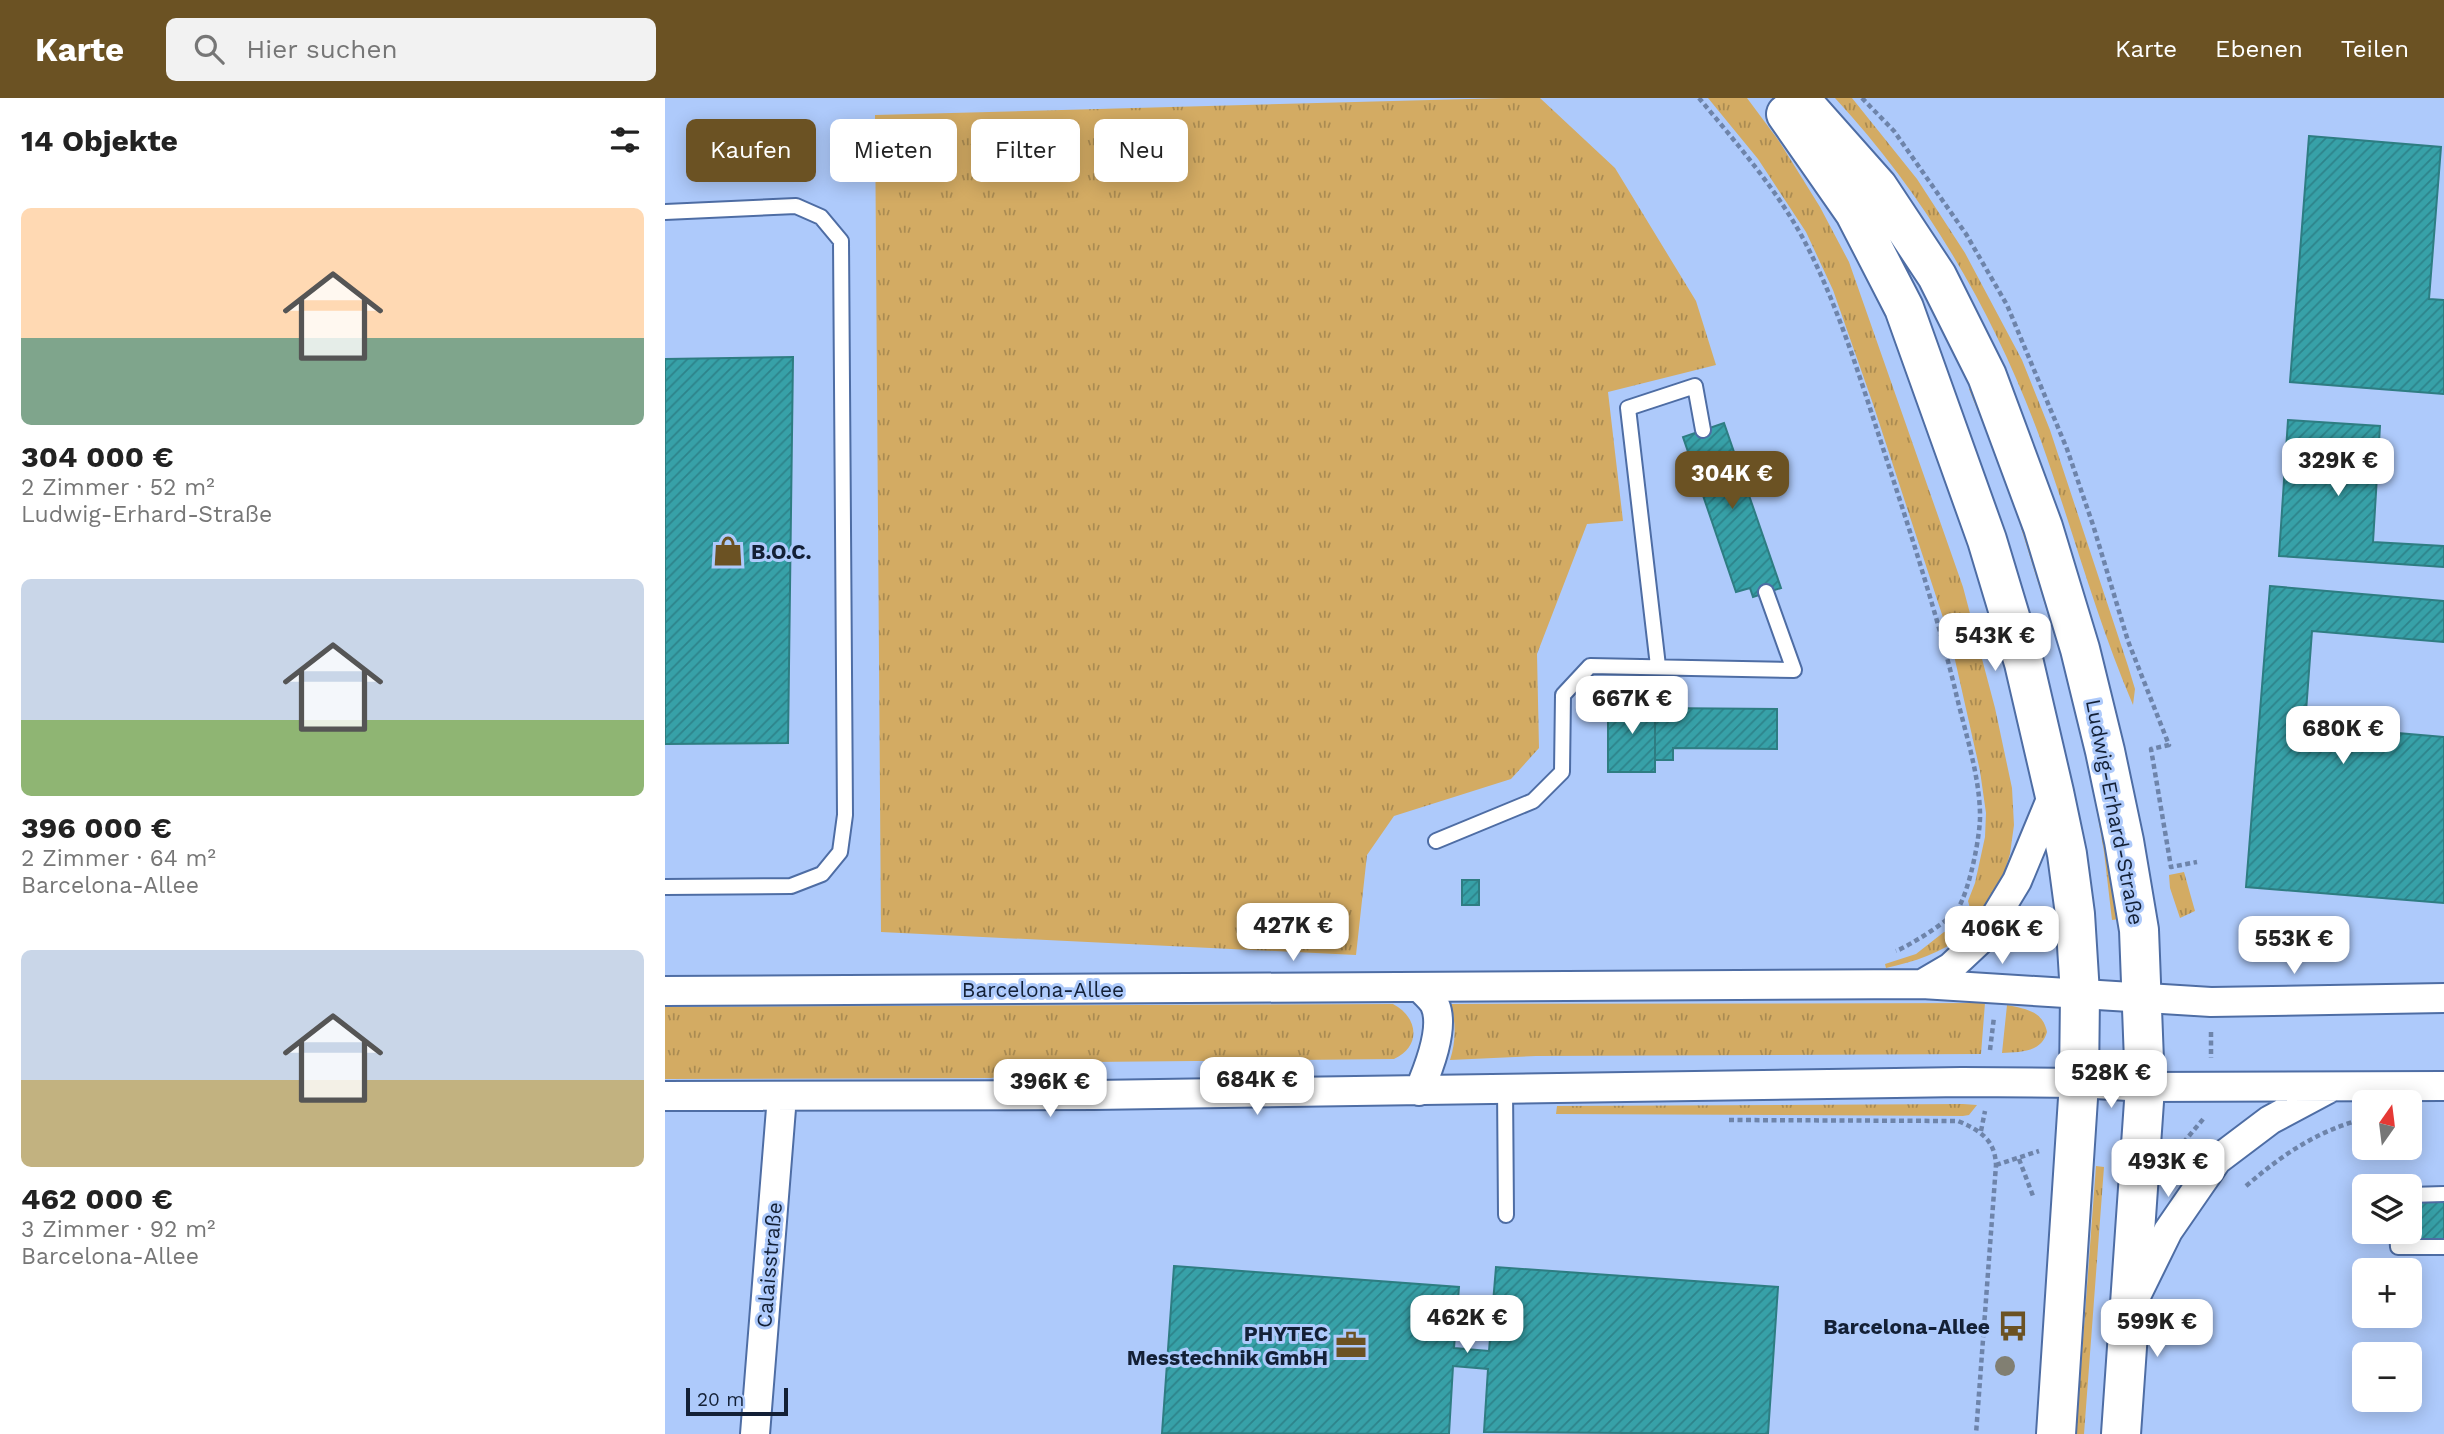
<!DOCTYPE html>
<html lang="de">
<head>
<meta charset="utf-8">
<style>
  :root { --surface:#fff; --page:#f2f2f2; --text:#222; --muted:#767676; --accent:#6b5223 }
  body { margin:0; font-family:"Work Sans",sans-serif; background:var(--page); color:var(--text); height:100vh; display:flex; flex-direction:column; font-size:26px; white-space:nowrap }
  * { box-sizing:border-box; margin:0 }
  p { font-size:23px; color:var(--muted) }
  .icon { flex:none; width:38px; height:38px; fill:none; stroke:currentColor; stroke-width:2; stroke-linecap:round; stroke-linejoin:round }
  .map { position:relative; flex:1; overflow:hidden }
  .side { display:flex; flex-direction:column; background:var(--surface); width:665px }
  .side>* { flex:none }
  .hud { position:absolute; left:21px; top:21px; width:665px; height:63px; display:flex; gap:14px }
  .needle { width:46px; rotate:14deg }
  .fabs { position:absolute; left:1687px; top:992px; display:grid; gap:14px }
  .fabs a { display:grid; place-items:center; width:70px; height:70px; border-radius:10px; background:var(--surface); box-shadow:0 4px 18px #0003; font-size:35px }
  .scale { position:absolute; left:21px; bottom:18px; width:102px; box-sizing:border-box; padding-left:7px; border:4px solid #132036; border-top:0; font-size:19px; line-height:24px; white-space:nowrap; color:#132036; -webkit-text-stroke:5px #aecafb; paint-order:stroke }
  .price { position:absolute; translate:-50% -60px; padding:0 16px; border-radius:14px; background:#fff; color:#222; font-size:23px; line-height:46px; filter:drop-shadow(0 2px 4px #0008) }
  .price::after { content:''; position:absolute; left:50%; top:42px; width:21px; height:16px; margin-left:-10px; background:inherit; clip-path:polygon(0 0,100% 0,50% 100%) }
  .price.on { background:var(--accent); color:#fff }
  ul { padding:0; list-style:none }
  li { display:grid; align-content:center; gap:14px; height:371px; padding:0 21px }
  li span { display:grid; place-items:center; height:217px; border-radius:10px; color:#555 }
  li>.icon { margin-inline-start:auto }
  span .icon { width:126px; height:126px; fill:#fffc; stroke-width:1 }
  li b { font-size:30px }
  h2 { display:flex; justify-content:space-between; align-items:center; height:84px; padding:0 21px; font-size:30px }
  .tag { padding:0 24px; border-radius:10px; background:var(--surface); box-shadow:0 4px 18px #0003; font-size:24px; line-height:63px }
  .tag.on { background:var(--accent); color:#fff }
  header { display:flex; align-items:center; gap:42px; box-sizing:border-box; height:98px; padding:0 35px; background:var(--accent); color:#fff }
  header strong { font-size:33px }
  nav { display:flex; gap:38px; margin-inline-start:auto; font-size:24px }
  .search { width:490px; height:63px; background:var(--page); display:flex; align-items:center; gap:18px; box-sizing:border-box; padding:0 24px; border-radius:10px; color:var(--muted); font-size:26px }
  main { display:flex; flex:1; min-height:0 }
  .map>svg:first-child { display:block }
  .grass { fill:url(#grass-tufts) }
  .building { fill:url(#building-hatch); stroke:#2e7d82; stroke-width:2 }
  .lines { fill:none; stroke-linecap:round; stroke-linejoin:round }
  .lane-casing { stroke:#4e6da4; stroke-width:18 }
  .street-casing { stroke:#4e6da4; stroke-width:32 }
  .secondary-casing { stroke:#4e6da4; stroke-width:42 }
  .path { stroke:#6e84aa; stroke-width:4.5; stroke-dasharray:5 3.5; stroke-linecap:butt }
  .lane { stroke:#fff; stroke-width:14 }
  .street { stroke:#fff; stroke-width:28 }
  .secondary { stroke:#fff; stroke-width:38 }
  .tree { fill:#817f72 }
  .labels { text-anchor:middle; dominant-baseline:central; stroke-width:6; stroke-linejoin:round; paint-order:stroke }
  .poi-label { font-size:21px; font-weight:bold; fill:#132036; stroke:#aecafb; text-anchor:end }
  .street-label { font-size:21px; fill:#132036; stroke:#aecafb }
</style>
</head>
<body>
<header>
<strong>Karte</strong>
<div class="search"><svg class="icon" aria-label="search" viewBox="0 0 24 24"><circle cx="10" cy="10" r="6"/><path d="M15 15l6 6"/></svg>Hier suchen</div>
<nav><a>Karte</a><a>Ebenen</a><a>Teilen</a></nav>
</header>
<main>
<section class="side">
<h2>14 Objekte<svg class="icon" aria-label="filters" viewBox="0 0 24 24"><path d="M4 7h16M4 17h16"/><circle cx="9" cy="7" r="2"/><circle cx="15" cy="17" r="2"/></svg></h2>
<ul>
<li><span style="background:linear-gradient(#ffd9b3 60%,#7fa58c 0)"><svg class="icon" aria-label="home" viewBox="0 0 24 24"><path d="M3 11l9-7 9 7M6 9v11h12V9"/></svg></span><div><b>304 000 €</b><p>2 Zimmer · 52 m²</p><p>Ludwig-Erhard-Straße</p></div></li>
<li><span style="background:linear-gradient(#c9d6e8 65%,#8fb573 0)"><svg class="icon" aria-label="home" viewBox="0 0 24 24"><path d="M3 11l9-7 9 7M6 9v11h12V9"/></svg></span><div><b>396 000 €</b><p>2 Zimmer · 64 m²</p><p>Barcelona-Allee</p></div></li>
<li><span style="background:linear-gradient(#c9d6e8 60%,#c2b280 0)"><svg class="icon" aria-label="home" viewBox="0 0 24 24"><path d="M3 11l9-7 9 7M6 9v11h12V9"/></svg></span><div><b>462 000 €</b><p>3 Zimmer · 92 m²</p><p>Barcelona-Allee</p></div></li>
</ul>
</section>
<div class="map">
<svg width="1779" height="1336" viewBox="0 0 1779 1336">
  <defs>
    <pattern id="grass-tufts" width="24" height="20" patternUnits="userSpaceOnUse" patternTransform="scale(1.75)"><rect width="24" height="20" fill="#d3ab63"/><path d="M3 7l-1-3M5 7V3M7 7l1-3M15 17l-1-3M17 17v-4M19 17l1-3" fill="none" stroke="#aa8b52"/></pattern>
    <pattern id="building-hatch" width="6" height="6" patternUnits="userSpaceOnUse" patternTransform="scale(1.75)"><rect width="6" height="6" fill="#37a1a8"/><path d="M-1 1l2-2M0 6l6-6M5 7l2-2" fill="none" stroke="#2d838a"/></pattern>
  </defs>
  <rect width="100%" height="100%" fill="#aecafb"/>
  <path class="grass" d="M 841,0 L 875,0 L 950,70 L 1031,203 L 1051,267 L 943,294 L 958,423 L 922,426 L 872,556 L 874,650 L 846,681 L 729,718 L 702,757 L 691,857 L 216,834 L 210,17 Z
    M 1043,0 L 1082,0 L 1114,43 L 1155,109 L 1184,164 L 1298,489 L 1330,610 L 1347,690 L 1349,727 L 1345,756 L 1335,788 L 1313,822 L 1306,814 L 1303,803 L 1310,785 L 1320,739 L 1321,715 L 1315,673 L 1286,544 L 1208,306 L 1168,192 L 1141,134 L 1093,61 Z
    M 1170,0 L 1187,0 L 1252,81 L 1300,155 L 1357,262 L 1385,332 L 1463,568 L 1470,591 L 1468,607 C 1431,520 1407,429 1375,340 C 1329,215 1261,98 1170,0 Z
    M 1308,288 L 1349,386 L 1432,677 L 1455,821 L 1447,822 L 1439,754 L 1426,679 L 1399,568 L 1343,388 L 1304,291 Z
    M 1519,774 L 1530,813 L 1515,820 L 1505,790 L 1504,777 Z
    M 1292,831 L 1299,837 C 1276,855 1249,864 1221,870 L 1220,866 L 1251,856 L 1279,834 Z
    M 1320,905 L 1316,956 L 871,958 L 785,962 C 791,943 791,926 786,906 Z
    M 728,906 C 753,919 757,948 729,961 L 425,964 L 326,980 L 0,981 L 0,909 Z
    M 1342,907 C 1361,911 1378,913 1382,934 C 1376,955 1355,954 1337,955 Z
    M 1298,1006 L 1312,1007 L 1304,1017 L 1298,1018 L 891,1016 L 892,1008 Z
    M 1431,1068 L 1439,1069 L 1419,1336 L 1411,1336 Z"/>
  <path class="building" d="M 1644,38 L 1776,49 L 1764,201 L 1779,202 L 1779,296 L 1625,284 Z
    M 128,259 L 123,645 L 0,646 L 0,261 Z
    M 1623,322 L 1715,328 L 1708,444 L 1779,448 L 1779,469 L 1614,458 Z
    M 1059,325 L 1116,490 L 1088,499 L 1085,490 L 1071,494 L 1018,339 Z
    M 1605,488 L 1779,503 L 1779,544 L 1647,533 L 1640,627 L 1779,639 L 1779,805 L 1581,789 Z
    M 943,601 L 990,601 L 990,674 L 943,674 Z
    M 990,610 L 1112,611 L 1112,651 L 1008,650 L 1008,662 L 990,662 Z
    M 797,782 L 814,782 L 814,807 L 797,807 Z
    M 1779,1098 L 1779,1143 L 1750,1144 L 1749,1099 Z
    M 509,1168 L 794,1189 L 789,1250 L 824,1253 L 831,1169 L 1113,1189 L 1103,1336 L 819,1334 L 823,1271 L 788,1268 L 784,1336 L 497,1335 Z"/>
  <g class="lines">
    <g class="lane-casing">
      <path id="lane" d="M 0,114 L 131,108 L 156,119 L 176,143 L 180,717 L 175,754 L 157,776 L 126,788 L 0,789
        M 993,568 L 963,310 L 1030,288 L 1038,332
        M 771,743 L 868,703 L 897,674 L 898,597 L 925,568 L 1129,572 L 1101,494
        M 840,989 L 841,1117
        M 1745,1097 L 1779,1096
        M 1732,1134 L 1733,1149 L 1779,1149"/>
    </g>
    <g class="street-casing">
      <path id="street" d="M 1257,886 L 1286,869 L 1318,839 L 1352,783 L 1389,694
        M 0,893 L 1257,886 L 1546,904 L 1779,900
        M 754,993 C 763,972 780,930 770,907 C 767,901 760,895 755,890
        M 0,998 L 429,997 L 1297,984 L 1414,985 L 1480,989 L 1779,988
        M 1470,1200 L 1503,1133 L 1552,1062 L 1605,1022 L 1665,990
        M 90,1336 L 117,998"/>
    </g>
    <g class="secondary-casing">
      <path id="secondary" d="M 1134,0 L 1213,89 L 1272,178 L 1322,278 L 1378,429 L 1415,551 L 1440,653 L 1459,743 L 1474,832 L 1480,989 L 1456,1336
        M 1121,16 L 1190,115 L 1239,210 L 1322,442 L 1359,565 L 1389,694 L 1402,756 L 1410,816 L 1415,896 L 1414,985 L 1391,1336"/>
    </g>
    <path class="path" d="M 1034,0 C 1072,46 1116,96 1143,150 C 1172,207 1194,276 1214,338 C 1241,421 1269,505 1290,591 C 1299,631 1314,674 1315,715 C 1316,736 1304,795 1292,812 C 1284,823 1244,848 1231,853
      M 1197,0 L 1229,33 L 1301,136 L 1342,207 L 1402,351 L 1428,427 L 1463,543 L 1504,647 L 1486,651 L 1506,769 L 1532,764
      M 1349,850 L 1377,839
      M 1546,934 L 1546,960
      M 1325,952 L 1329,919
      M 1064,1022 L 1293,1023 C 1314,1032 1330,1041 1331,1067 L 1311,1336
      M 1316,1033 L 1320,1013
      M 1513,1051 L 1539,1020
      M 1354,1061 L 1368,1098
      M 1331,1067 L 1374,1053
      M 1581,1088 C 1617,1057 1652,1033 1698,1021"/>
    <use href="#lane" class="lane"/>
    <use href="#street" class="street"/>
    <use href="#secondary" class="secondary"/>
  </g>
  <circle class="tree" cx="1340" cy="1268" r="10"/>
  <defs>
    <g id="shop-bare" transform="scale(2.415)"><path d="M-5-2.5h2.3a2.7 3.5 0 0 1 5.4 0H5L5.5 6h-11ZM-1.5-2.5h3a1.5 2.3 0 0 0-3 0Z" fill="#6b5223" stroke="#aecafb" stroke-width="2.5" paint-order="stroke"/></g>
    <g id="bus-bare" transform="scale(2.415)"><path d="M-5-6H5V4H4V6H2V4H-2V6H-4V4H-5ZM-3.5-4V0h7V-4ZM-3.5 1.2v1.5H-2V1.2ZM2 1.2v1.5H3.5V1.2Z" fill="#6b5223" stroke="#aecafb" stroke-width="2.5" paint-order="stroke"/></g>
    <g id="office-bare" transform="scale(2.415)"><path d="M-6-3h4V-5.5h4V-3h4V5H-6ZM-1-4.5V-3h2v-1.5ZM-6 0V1H6V0Z" fill="#6b5223" stroke="#aecafb" stroke-width="2.5" paint-order="stroke"/></g>
  </defs>
  <g fill-rule="evenodd">
    <use href="#shop-bare" x="63" y="453"/>
    <use href="#bus-bare" x="1348" y="1228"/>
    <use href="#office-bare" x="686" y="1247"/>
  </g>
  <g class="labels">
    <g class="poi-label">
      <text x="86" y="453" text-anchor="start">B.O.C.</text>
      <text x="1325" y="1228">Barcelona-Allee</text>
      <text x="663" y="1235">PHYTEC<tspan x="663" dy="24">Messtechnik GmbH</tspan></text>
    </g>
    <g class="street-label">
      <text transform="translate(1450 714) rotate(79)">Ludwig-Erhard-Straße</text>
      <text x="378" y="891">Barcelona-Allee</text>
      <text transform="translate(104 1167) rotate(-85)">Calaisstraße</text>
    </g>
  </g>
</svg>
<div class="fabs">
<a><svg class="needle" viewBox="-14 -14 28 28"><path d="M0-13l5 13h-10z" fill="#e53935"/><path d="M0 13l5-13h-10z" fill="#767676"/></svg></a>
<a><svg class="icon" aria-label="layers" viewBox="0 0 24 24"><path d="M12 4l9 5-9 5-9-5zM3 14l9 5 9-5"/></svg></a>
<a>+</a>
<a>−</a>
</div>
<div class="scale">20 m</div>
<b class="price" style="left:1673px;top:400px">329K €</b>
<b class="price on" style="left:1067px;top:413px">304K €</b>
<b class="price" style="left:1330px;top:575px">543K €</b>
<b class="price" style="left:967px;top:638px">667K €</b>
<b class="price" style="left:1678px;top:668px">680K €</b>
<b class="price" style="left:628px;top:865px">427K €</b>
<b class="price" style="left:1337px;top:868px">406K €</b>
<b class="price" style="left:1629px;top:878px">553K €</b>
<b class="price" style="left:1446px;top:1012px">528K €</b>
<b class="price" style="left:592px;top:1019px">684K €</b>
<b class="price" style="left:385px;top:1021px">396K €</b>
<b class="price" style="left:1503px;top:1101px">493K €</b>
<b class="price" style="left:802px;top:1257px">462K €</b>
<b class="price" style="left:1492px;top:1261px">599K €</b>
<div class="hud">
<a class="tag on">Kaufen</a>
<a class="tag">Mieten</a>
<a class="tag">Filter</a>
<a class="tag">Neu</a>
</div>
</div>
</main>
</body>
</html>
